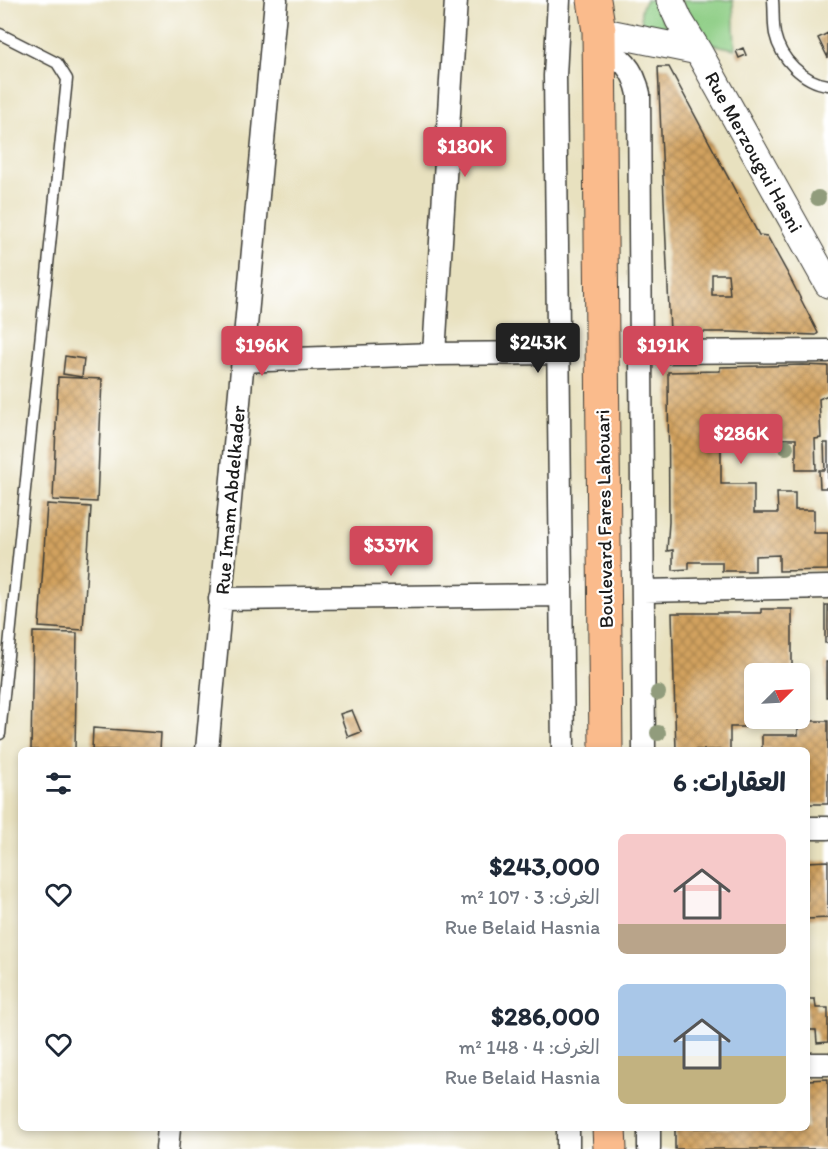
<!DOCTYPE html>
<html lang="ar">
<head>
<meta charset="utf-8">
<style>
  :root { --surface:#fff; --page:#f6f6f7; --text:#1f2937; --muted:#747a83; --accent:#d1495b }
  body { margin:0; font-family:Itim,"Playpen Sans Arabic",sans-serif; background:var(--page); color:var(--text); direction:rtl; height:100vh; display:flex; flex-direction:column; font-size:22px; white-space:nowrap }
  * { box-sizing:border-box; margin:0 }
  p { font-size:20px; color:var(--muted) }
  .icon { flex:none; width:33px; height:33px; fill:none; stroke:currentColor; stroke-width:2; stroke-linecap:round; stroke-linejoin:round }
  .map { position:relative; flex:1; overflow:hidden; direction:ltr }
  .sheet { position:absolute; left:18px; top:747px; width:792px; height:384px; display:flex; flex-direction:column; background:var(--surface); border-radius:9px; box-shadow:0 3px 9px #0003; direction:rtl }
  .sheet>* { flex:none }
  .needle { width:39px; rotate:66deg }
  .tools { position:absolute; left:744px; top:663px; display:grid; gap:12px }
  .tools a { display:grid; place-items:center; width:66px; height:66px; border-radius:9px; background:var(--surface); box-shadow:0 3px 9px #0003; font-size:30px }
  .price { position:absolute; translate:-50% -51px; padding:0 14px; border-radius:6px; background:var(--accent); color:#fff; font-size:20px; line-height:39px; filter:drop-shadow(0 2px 3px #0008) }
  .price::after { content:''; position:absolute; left:50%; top:36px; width:18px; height:14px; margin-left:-9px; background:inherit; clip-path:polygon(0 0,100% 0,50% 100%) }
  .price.on { background:#222; color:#fff }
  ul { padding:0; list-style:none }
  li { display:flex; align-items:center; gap:18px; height:150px; padding:0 24px }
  li span { display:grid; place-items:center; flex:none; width:168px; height:120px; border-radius:9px; color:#555 }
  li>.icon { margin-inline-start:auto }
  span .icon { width:72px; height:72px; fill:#fffc; stroke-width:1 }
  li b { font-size:26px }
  h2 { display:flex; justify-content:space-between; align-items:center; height:72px; padding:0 24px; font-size:26px }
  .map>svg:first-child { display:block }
  .green { fill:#8ece85; stroke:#557550; stroke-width:1.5 }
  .building { fill:url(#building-cross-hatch); fill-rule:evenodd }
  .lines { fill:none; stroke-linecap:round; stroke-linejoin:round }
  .service-casing { stroke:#3b3a34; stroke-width:13 }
  .minor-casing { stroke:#3b3a34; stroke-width:25 }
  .tertiary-casing { stroke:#3b3a34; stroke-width:29 }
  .primary-casing { stroke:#3b3a34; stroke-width:35 }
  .service { stroke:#fff; stroke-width:10 }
  .minor { stroke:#fff; stroke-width:22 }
  .tertiary { stroke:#fff; stroke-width:27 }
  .primary { stroke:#fabb8c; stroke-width:33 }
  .tree { fill:#919c7c }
  .labels { text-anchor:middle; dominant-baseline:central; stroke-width:4.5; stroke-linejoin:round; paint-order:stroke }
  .street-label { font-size:20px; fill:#1c1c1c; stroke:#fff }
</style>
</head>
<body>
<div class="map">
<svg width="828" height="1149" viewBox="0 0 828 1149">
  <defs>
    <pattern id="building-cross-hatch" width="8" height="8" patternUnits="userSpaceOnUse" patternTransform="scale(1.5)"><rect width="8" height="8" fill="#d2a25e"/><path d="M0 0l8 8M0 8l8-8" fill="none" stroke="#aa834d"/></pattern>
  </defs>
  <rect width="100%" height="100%" fill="#fff"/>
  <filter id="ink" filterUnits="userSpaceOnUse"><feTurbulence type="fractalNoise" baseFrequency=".0167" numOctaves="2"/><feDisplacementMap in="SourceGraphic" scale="12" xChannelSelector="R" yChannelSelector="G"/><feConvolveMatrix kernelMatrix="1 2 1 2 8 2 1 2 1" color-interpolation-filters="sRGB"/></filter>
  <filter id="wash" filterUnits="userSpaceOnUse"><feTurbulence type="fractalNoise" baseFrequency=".008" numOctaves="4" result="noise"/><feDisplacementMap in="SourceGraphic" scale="24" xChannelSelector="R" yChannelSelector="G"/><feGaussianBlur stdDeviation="1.35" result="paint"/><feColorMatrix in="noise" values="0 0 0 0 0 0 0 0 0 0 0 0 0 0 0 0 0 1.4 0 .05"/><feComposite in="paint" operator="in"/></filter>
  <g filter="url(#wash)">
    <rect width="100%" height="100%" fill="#e8e1bf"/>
    <path class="green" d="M 646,0 L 658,0 L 662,18 L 671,32 L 644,27 C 640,17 639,9 646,0 Z
      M 680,0 L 733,0 L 735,49 L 711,44 L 706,39 Z"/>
    <g id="blocks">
      <path class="building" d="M 828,33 L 828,58 L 818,38 Z
        M 743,48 L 746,55 L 739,58 L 736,51 Z
        M 658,67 L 669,67 L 759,235 L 767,236 L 788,274 L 818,333 L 816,335 L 730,332 L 670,332 ZM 712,274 L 728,274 L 730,295 L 712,295 Z
        M 65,356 L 84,359 L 82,377 L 63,374 Z
        M 803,365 L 828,366 L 828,395 L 819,399 L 821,438 L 815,439 L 816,470 L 796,470 L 796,439 L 742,438 L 742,443 L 721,443 L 721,484 L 754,484 L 754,513 L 778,513 L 777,493 L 795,493 L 795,510 L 814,510 L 814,533 L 828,533 L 828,570 L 779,571 L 779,555 L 755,556 L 755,571 L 722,571 L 722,562 L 689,562 L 689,569 L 673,570 L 673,550 L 667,551 L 669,522 L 668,372 L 720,371 L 720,367 Z
        M 58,377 L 102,379 L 97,502 L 53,500 Z
        M 824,443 L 828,443 L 828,488 L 820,488 L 819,470 L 825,470 Z
        M 47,504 L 91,507 L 83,630 L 39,627 Z
        M 825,605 L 828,605 L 828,643 L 825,643 Z
        M 761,609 L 792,609 L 792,674 L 754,674 L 754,718 L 760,718 L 760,727 L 730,727 L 730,750 L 676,750 L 672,613 L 761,613 Z
        M 33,632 L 77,633 L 75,750 L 31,750 Z
        M 826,662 L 828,662 L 828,697 L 826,697 Z
        M 352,710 L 361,732 L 348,737 L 340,714 Z
        M 798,721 L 828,721 L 828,804 L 807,804 L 807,750 L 762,750 L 762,735 L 798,735 Z
        M 93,728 L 161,733 L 160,750 L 92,750 Z
        M 828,861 L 828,918 L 807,919 L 807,862 Z
        M 807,999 L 815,999 L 816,1008 L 828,1008 L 828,1042 L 817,1043 L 816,1030 L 807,1030 Z
        M 828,1079 L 828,1149 L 675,1149 L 675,1128 L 807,1128 L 807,1080 Z"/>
    </g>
  </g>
  <g filter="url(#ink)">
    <use href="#blocks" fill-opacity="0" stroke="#3b3a34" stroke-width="1.5"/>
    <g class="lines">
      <g class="service-casing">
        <path id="service" d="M 773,0 C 774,11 773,23 775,34 C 780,58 803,82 828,85
          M 0,34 L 57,63 L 67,79 L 0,734"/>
      </g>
      <g class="minor-casing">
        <path id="minor" d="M 559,0 L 555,76 L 563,750
          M 599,48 C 622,55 634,70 639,94 L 644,750
          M 642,352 L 828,351
          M 434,354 L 456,0
          M 243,361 L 434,354 L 558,353
          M 643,591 L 828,587
          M 220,599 L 561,595
          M 207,750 L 276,0
          M 807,828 L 828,828
          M 807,1064 L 828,1064
          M 568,1128 L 568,1149
          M 649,1128 L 649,1149
          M 167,1149 L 169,1128"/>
      </g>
      <g class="tertiary-casing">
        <path id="tertiary" d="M 670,0 L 679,20 L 698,51 L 828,284
          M 599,31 L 698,51"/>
      </g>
      <g class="primary-casing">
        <path id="primary" d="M 594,0 L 599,31 L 606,750
          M 609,1128 L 610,1149"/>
      </g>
      <use href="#service" class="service"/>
      <use href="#minor" class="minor"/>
      <use href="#tertiary" class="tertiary"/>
      <use href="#primary" class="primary"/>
    </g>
    <g class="tree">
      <circle cx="818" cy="198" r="8"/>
      <circle cx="786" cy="447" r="8"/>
      <circle cx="658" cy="693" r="8"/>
      <circle cx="658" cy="733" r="8"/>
    </g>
  </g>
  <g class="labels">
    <g class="street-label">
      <text transform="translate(754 152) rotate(61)">Rue Merzougui Hasni</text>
      <text transform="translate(230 500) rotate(-85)">Rue Imam Abdelkader</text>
      <text transform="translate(604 519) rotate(-91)">Boulevard Fares Lahouari</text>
    </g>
  </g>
</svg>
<div class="tools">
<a><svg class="needle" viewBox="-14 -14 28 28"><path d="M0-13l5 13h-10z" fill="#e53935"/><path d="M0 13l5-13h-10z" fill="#747a83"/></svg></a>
</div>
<b class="price" style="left:465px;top:178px">$180K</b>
<b class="price on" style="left:538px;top:374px">$243K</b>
<b class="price" style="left:262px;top:377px">$196K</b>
<b class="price" style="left:663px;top:377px">$191K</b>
<b class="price" style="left:741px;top:465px">$286K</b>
<b class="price" style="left:391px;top:577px">$337K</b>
<section class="sheet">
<h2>العقارات: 6<svg class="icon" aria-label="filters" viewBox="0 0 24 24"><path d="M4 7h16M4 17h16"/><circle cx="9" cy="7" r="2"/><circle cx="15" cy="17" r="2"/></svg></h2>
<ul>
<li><span style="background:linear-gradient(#f6c9c9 75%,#b9a48a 0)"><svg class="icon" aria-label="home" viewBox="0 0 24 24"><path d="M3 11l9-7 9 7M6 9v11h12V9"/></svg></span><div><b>$243,000</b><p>الغرف: 3 · 107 m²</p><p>Rue Belaid Hasnia</p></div><svg class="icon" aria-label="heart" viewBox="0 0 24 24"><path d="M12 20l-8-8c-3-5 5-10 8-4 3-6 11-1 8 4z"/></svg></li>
<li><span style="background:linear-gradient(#a9c7e8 60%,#c2b280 0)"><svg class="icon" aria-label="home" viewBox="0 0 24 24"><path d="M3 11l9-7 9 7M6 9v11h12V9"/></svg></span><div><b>$286,000</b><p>الغرف: 4 · 148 m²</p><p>Rue Belaid Hasnia</p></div><svg class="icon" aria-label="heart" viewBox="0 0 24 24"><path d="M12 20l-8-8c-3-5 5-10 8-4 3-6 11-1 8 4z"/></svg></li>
</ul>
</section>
</div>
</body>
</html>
